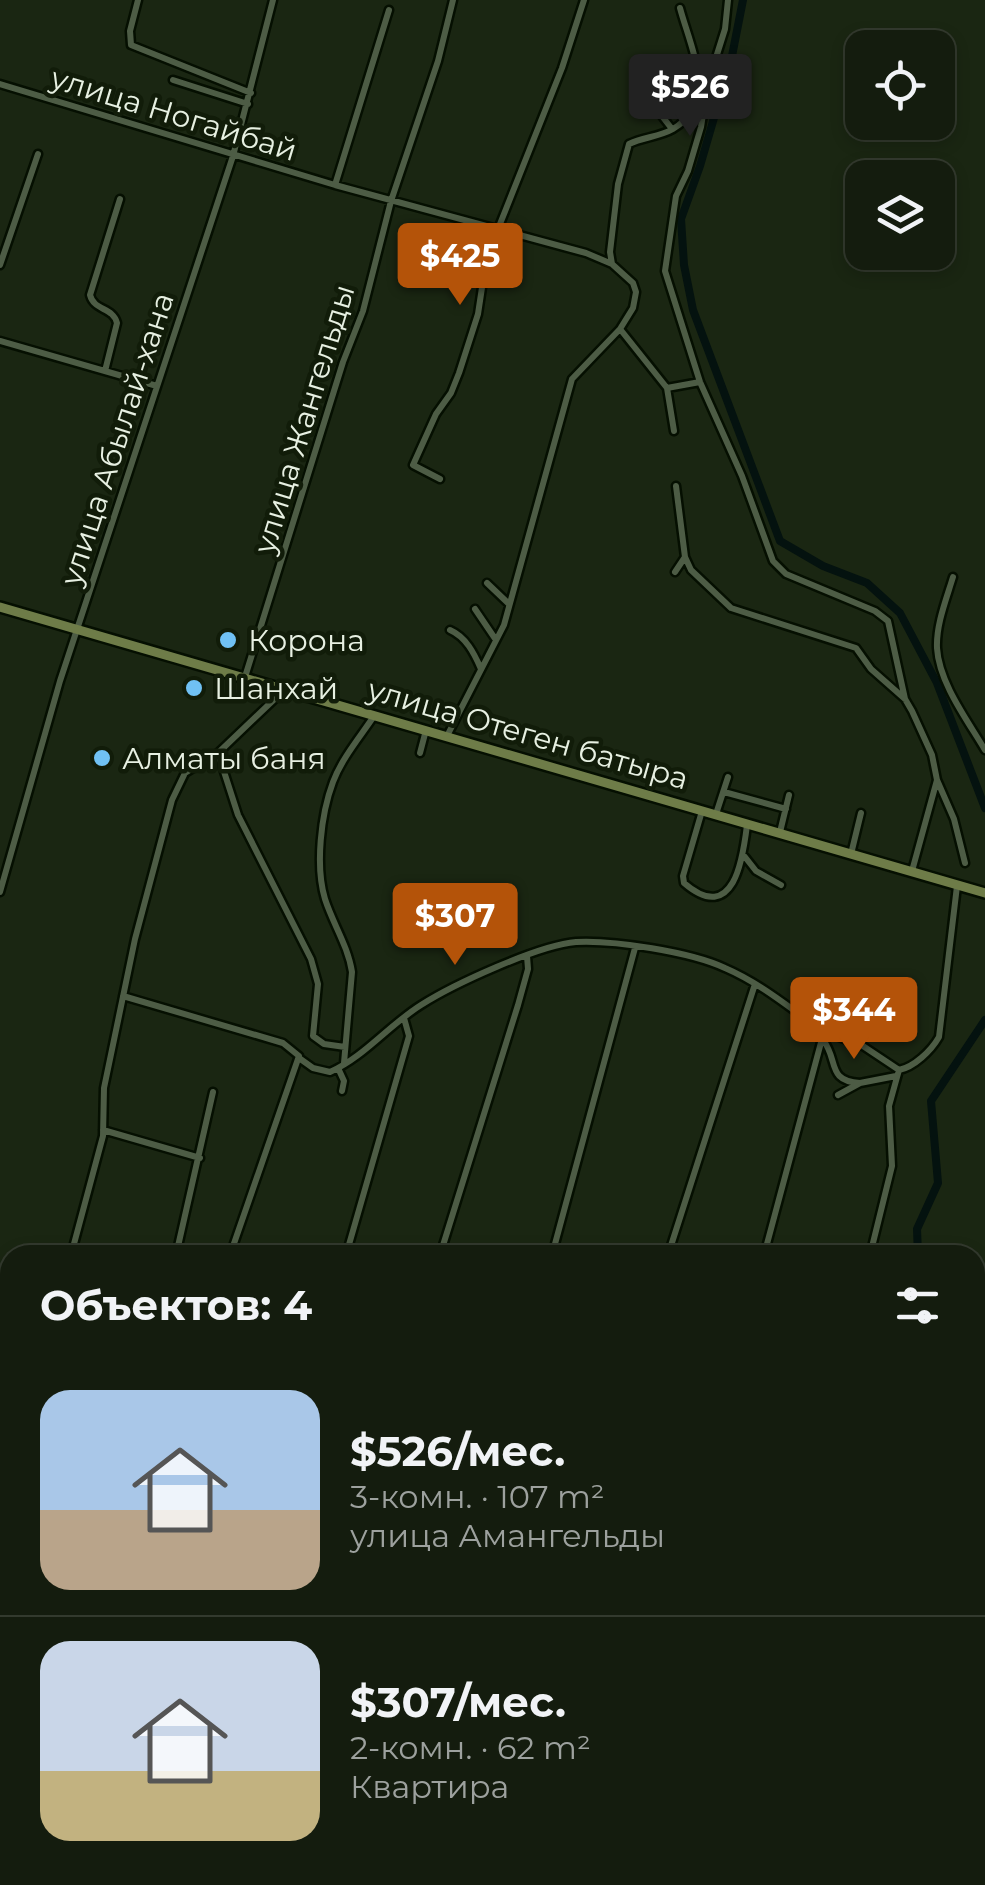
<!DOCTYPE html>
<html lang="ru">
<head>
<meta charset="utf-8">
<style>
  :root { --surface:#141c0e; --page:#21291c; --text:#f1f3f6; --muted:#9da19e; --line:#333a2e; --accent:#b45309 }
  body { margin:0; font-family:Montserrat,sans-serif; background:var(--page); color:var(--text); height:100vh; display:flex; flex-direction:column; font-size:38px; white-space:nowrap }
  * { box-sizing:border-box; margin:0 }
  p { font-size:32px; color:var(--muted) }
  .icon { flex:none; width:55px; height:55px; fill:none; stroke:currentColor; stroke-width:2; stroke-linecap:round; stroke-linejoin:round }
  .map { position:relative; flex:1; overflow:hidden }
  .sheet { position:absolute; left:0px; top:1245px; width:985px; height:640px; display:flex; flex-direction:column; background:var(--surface); border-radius:30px 30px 0 0; box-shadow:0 5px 15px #0003,0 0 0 2px var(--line) }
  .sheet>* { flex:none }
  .fabs { position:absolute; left:845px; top:30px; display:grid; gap:20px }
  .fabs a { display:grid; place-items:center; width:110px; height:110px; border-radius:20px; background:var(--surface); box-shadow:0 5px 15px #0003,0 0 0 2px var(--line); font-size:50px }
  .price { position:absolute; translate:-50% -85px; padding:0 22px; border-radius:10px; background:var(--accent); color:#fff; font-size:32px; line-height:65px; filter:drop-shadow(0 2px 5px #0008) }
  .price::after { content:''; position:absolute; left:50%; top:60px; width:30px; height:22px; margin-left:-15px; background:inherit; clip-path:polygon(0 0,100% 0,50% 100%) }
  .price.current { background:#222; color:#fff }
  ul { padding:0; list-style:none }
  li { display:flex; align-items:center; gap:30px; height:250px; padding:0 40px }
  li+li { border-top:2px solid var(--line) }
  li span { display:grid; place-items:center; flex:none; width:280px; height:200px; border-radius:30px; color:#555 }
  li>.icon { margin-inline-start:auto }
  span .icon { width:120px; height:120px; fill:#fffc; stroke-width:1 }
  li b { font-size:42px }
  h2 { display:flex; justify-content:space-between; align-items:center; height:120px; padding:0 40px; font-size:42px }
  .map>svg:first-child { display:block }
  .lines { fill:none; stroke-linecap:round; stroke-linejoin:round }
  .canal { stroke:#04120f; stroke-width:8 }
  .street-casing { stroke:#050f01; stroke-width:11 }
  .secondary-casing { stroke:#050f01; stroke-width:14 }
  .street { stroke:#4d5c45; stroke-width:6 }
  .secondary { stroke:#6e7c48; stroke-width:9 }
  .poi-dot { fill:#70c1f4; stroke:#111c09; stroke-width:4 }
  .labels { text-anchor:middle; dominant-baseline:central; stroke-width:9; stroke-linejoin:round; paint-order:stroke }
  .street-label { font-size:30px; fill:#e7f0e2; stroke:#111c09 }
  .poi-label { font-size:30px; fill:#e7f0e2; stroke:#111c09; text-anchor:start }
</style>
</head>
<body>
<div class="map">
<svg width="985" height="1885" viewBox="0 0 985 1885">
  <rect width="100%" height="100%" fill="#1a2612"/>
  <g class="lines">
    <path class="canal" d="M 743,0 L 732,56 L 700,166 L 681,219 L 684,265 L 693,310 L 780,541 L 823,566 L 867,583 L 900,613 L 937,683 L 985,808
      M 918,1255 L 917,1229 L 938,1183 L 931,1101 L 985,1020
      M 599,1885 L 606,1877 L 622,1875"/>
    <g class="street-casing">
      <path id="street" d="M 138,0 L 130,31 L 131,45 L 251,93
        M 728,0 L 725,29 L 708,83 L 701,127 L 688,171 L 676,196 L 665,271 L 700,382 L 742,476 L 773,561 L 786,574 L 875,611 L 888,621 L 905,699
        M 173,80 L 248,104
        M 0,84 L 335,185 L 586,253 L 612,264
        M 648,98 L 672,129
        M 335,185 L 389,10
        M 498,229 L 562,68 L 584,0
        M 0,265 L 38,154
        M 620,329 L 667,388 L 674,431
        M 0,341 L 157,386
        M 105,371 L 117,323 C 113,307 94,311 90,295 L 120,199
        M 667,388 L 700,382
        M 440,479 L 413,465 L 436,414 L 451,393 L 459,373 L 478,314 L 491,228
        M 676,486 L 685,557 L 691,570 L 731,608 L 856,648 L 871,669 L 905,699 L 912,711 L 932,755 L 937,780 L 912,871
        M 675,572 L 685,557
        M 953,577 C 946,600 936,625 937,648 C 939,683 968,721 985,750
        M 487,583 L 509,604
        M 475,609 L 496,640
        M 450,630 C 466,637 474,653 481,669
        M 245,677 L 343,362 L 363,311 L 391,201 L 438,61 L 453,0
        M 447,736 L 504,625 L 572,379 L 620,329 L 633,308 L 636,292 L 633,283 L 612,264 L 610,252 L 618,184 L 629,144 C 643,137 659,137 673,129 C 719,102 690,46 680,8
        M 218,753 L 238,815 L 311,959 L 318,984 L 313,1036 L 324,1044 L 345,1047
        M 420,753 L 426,730
        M 937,780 L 954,819 L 965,863
        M 724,792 L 786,809
        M 702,811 L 683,876 L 684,883 C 734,926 743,858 747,825
        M 716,814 L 728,777
        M 780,832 L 789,795
        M 851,854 L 861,813
        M 745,857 L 756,871 L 781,885
        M 0,892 L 60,681 L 233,156 L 273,0
        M 123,996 L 283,1043 L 299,1056 L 230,1255
        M 821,1030 L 863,1046 L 899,1070
        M 823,1040 C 839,1060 826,1081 860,1083
        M 299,1058 L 313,1068 L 330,1072 C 364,1057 389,1025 421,1005 C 454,984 539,945 576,942 C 614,940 691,952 725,968 C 760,983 790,1008 821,1030 L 823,1035 L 764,1255
        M 344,1063 L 352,972 C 348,946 333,924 325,899 C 315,866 321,814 333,782 C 342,758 360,737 374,716
        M 338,1068 L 344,1081 L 342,1091
        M 899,1070 C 914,1067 931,1051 939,1037 L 957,886
        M 838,1095 L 860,1083 L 896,1076
        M 103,1130 L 200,1158
        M 71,1255 L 103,1136 L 104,1088 L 135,939 L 172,800 L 185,773 L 218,753 L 284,690
        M 176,1255 L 213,1092
        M 346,1255 L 409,1036 L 404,1018
        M 440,1255 L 518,1005 L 528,969 L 527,956
        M 552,1255 L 635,948
        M 668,1255 L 755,984
        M 870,1255 L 892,1166 L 889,1106 L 899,1070
        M 0,1529 L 10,1532
        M 0,1583 L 10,1550
        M 975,1874 L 985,1865
        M 490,1875 L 505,1885
        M 468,1878 L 480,1875
        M 36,1885 L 38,1875
        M 142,1885 L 145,1875
        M 253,1885 L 256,1875
        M 362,1885 L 365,1875
        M 960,1885 L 974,1875"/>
    </g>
    <g class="secondary-casing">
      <path id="secondary" d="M 0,607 L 985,893"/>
    </g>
    <use href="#street" class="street"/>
    <use href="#secondary" class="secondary"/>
  </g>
  <g class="poi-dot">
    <circle cx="228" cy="640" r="10"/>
    <circle cx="194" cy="688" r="10"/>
    <circle cx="102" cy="758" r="10"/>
  </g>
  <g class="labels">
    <g class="street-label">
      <text transform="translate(174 114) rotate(17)">улица Ногайбай</text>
      <text transform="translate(304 419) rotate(-73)">улица Жангельды</text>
      <text transform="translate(117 439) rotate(-72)">улица Абылай-хана</text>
      <text transform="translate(528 734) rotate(16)">улица Отеген батыра</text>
    </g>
    <g class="poi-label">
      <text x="248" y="640">Корона</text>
      <text x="214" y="688">Шанхай</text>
      <text x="122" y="758">Алматы баня</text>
    </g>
  </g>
</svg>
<div class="fabs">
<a><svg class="icon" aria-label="locate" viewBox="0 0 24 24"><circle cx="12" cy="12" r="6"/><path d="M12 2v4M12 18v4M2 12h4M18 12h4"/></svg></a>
<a><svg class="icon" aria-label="layers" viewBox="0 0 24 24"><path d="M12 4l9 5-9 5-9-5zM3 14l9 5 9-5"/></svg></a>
</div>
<b class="price current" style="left:690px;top:139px">$526</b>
<b class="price" style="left:460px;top:308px">$425</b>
<b class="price" style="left:455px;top:968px">$307</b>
<b class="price" style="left:854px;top:1062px">$344</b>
<section class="sheet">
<h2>Объектов: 4<svg class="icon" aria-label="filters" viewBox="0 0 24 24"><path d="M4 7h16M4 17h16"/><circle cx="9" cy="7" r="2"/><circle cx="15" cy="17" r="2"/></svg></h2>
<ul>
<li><span style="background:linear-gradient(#a9c7e8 60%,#b9a48a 0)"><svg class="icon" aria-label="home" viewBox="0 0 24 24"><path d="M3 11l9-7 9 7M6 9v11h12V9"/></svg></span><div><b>$526/мес.</b><p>3-комн. · 107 m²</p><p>улица Амангельды</p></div></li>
<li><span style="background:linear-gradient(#c9d6e8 65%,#c2b280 0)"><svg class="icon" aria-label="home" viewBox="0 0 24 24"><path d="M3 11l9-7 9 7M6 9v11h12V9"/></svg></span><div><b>$307/мес.</b><p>2-комн. · 62 m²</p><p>Квартира</p></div></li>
</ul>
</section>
</div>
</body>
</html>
